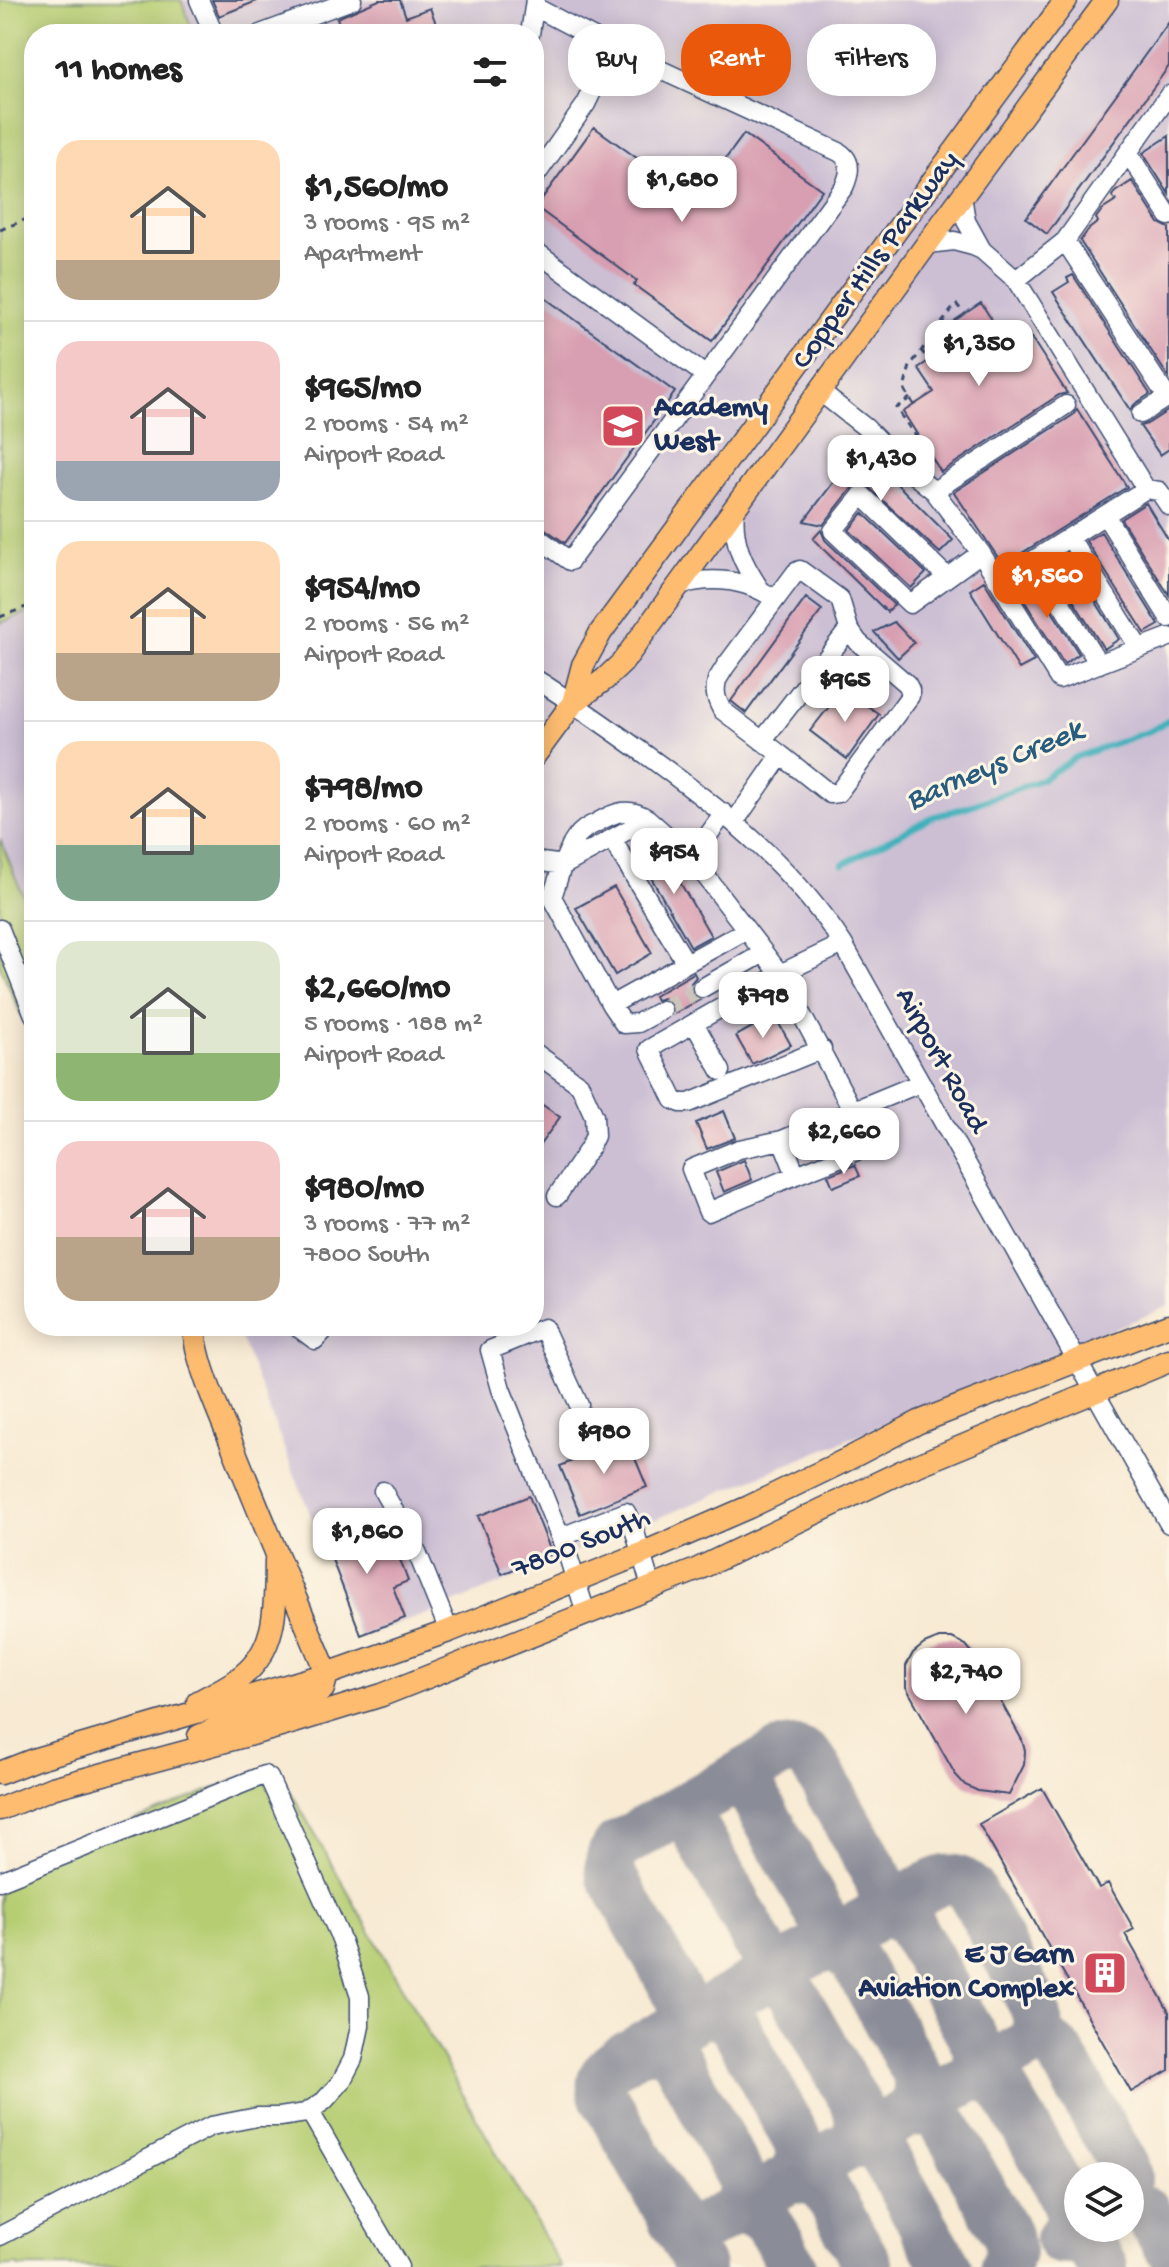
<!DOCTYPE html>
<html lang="en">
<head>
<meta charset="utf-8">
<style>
  :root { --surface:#fff; --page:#f2f2f2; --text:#222; --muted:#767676; --line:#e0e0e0; --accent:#ea580c }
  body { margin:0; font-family:"Gochi Hand",sans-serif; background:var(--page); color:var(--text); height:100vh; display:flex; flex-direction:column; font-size:30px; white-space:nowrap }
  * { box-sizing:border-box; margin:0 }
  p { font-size:26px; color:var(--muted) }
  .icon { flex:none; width:44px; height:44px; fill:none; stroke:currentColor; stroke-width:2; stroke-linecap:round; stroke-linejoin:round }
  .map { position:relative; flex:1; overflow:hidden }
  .panel { position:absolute; left:24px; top:24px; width:520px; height:1312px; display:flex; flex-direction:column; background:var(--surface); border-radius:32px; box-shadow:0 4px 20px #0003 }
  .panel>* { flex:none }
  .banner { position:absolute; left:568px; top:24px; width:480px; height:72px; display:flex; gap:16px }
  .controls { position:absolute; left:1064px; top:2162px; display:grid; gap:16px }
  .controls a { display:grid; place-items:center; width:80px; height:80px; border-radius:50%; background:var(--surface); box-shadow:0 4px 20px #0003; font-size:40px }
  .price { position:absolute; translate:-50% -68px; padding:0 18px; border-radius:16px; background:#fff; color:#222; font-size:26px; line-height:52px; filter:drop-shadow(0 2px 4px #0008) }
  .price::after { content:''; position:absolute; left:50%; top:48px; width:24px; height:18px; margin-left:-12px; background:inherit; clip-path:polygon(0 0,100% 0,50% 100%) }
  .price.on { background:var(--accent); color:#fff }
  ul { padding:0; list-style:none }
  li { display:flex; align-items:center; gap:24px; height:200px; padding:0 32px }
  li+li { border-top:2px solid var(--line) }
  li span { display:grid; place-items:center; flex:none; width:224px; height:160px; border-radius:24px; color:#555 }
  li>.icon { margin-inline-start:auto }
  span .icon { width:96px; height:96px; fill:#fffc; stroke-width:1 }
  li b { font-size:34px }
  h2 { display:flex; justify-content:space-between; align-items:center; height:96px; padding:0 32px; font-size:34px }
  .chip { padding:0 28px; border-radius:32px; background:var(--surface); box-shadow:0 4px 20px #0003; font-size:28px; line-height:72px }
  .chip.on { background:var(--accent); color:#fff }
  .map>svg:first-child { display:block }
  .industrial { fill:#ccbfd4 }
  .green { fill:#b6cd72; stroke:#687e68; stroke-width:2 }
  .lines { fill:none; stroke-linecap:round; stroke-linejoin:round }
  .stream { stroke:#41b0bc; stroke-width:6 }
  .taxiway { stroke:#8a8c98; stroke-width:50 }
  .building { fill:#d89eb1 }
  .minor-tunnel { stroke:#ccc5bc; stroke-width:18; stroke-dasharray:18 9; stroke-linecap:butt }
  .minor-casing { stroke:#3c4b70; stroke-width:21 }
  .major-casing { stroke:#3c4b70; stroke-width:25 }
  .path { stroke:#3c4b70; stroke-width:3; stroke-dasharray:6 6; stroke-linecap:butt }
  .minor { stroke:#fff; stroke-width:18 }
  .major { stroke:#fdbc70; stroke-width:22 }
  .labels { text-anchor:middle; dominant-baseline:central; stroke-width:6; stroke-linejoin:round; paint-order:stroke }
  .street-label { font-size:30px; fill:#1b2f5e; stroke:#fcf5e5 }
  .poi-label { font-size:30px; font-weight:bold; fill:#1b2f5e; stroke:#fcf5e5; text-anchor:start }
  .water-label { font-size:32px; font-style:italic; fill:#285c7f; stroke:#fcf5e5 }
</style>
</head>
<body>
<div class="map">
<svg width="1169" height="2267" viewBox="0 0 1169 2267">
  <rect width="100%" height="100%" fill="#fcf5e5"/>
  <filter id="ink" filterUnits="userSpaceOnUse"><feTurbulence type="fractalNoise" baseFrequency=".0125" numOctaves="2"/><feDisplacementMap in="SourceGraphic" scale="16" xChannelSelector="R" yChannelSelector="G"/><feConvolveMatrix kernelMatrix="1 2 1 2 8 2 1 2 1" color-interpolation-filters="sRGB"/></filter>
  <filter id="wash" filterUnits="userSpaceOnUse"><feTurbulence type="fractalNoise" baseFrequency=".006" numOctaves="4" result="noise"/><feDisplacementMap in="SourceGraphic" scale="32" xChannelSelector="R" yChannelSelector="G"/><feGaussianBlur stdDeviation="1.8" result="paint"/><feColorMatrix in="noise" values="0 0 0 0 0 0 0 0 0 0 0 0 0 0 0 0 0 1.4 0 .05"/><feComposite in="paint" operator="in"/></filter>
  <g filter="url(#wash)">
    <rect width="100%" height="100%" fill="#f8ead3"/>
    <path class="industrial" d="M 181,0 L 1169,0 L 1169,1306 L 427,1614 L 359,1638 L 236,1326 L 534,1326 L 534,34 L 194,34 Z
      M 34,610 L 34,923 L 0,839 L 0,623 Z"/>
    <path class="green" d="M 0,0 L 181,0 L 194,34 L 34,34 L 34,610 L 0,623 Z
      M 0,839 L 34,923 L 34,1045 L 0,966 Z
      M 275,1764 L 561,2267 L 19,2267 L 18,2265 L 0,2267 L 0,1875 Z"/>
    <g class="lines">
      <path class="stream" d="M 843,864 L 932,817 L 967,807 L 1043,779 L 1076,757 L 1150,731 L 1169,720"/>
      <path class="taxiway" d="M 721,1787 C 733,1784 744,1784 753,1794 L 825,1923 L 827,1933 L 821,1947 L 840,1949 L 854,1960 L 918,2076 L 918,2098 L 909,2112
        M 699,1800 L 693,1807 L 691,1821 L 767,1959 L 768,1969 L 764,1979 L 779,1980 L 792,1991 L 856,2104 C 861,2121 862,2133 848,2146
        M 639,2049 L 929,1886 C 945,1877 959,1876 971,1891 L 1033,2004 C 1040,2020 1039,2032 1028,2045
        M 909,2112 L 929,2111 L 943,2121 L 1007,2235 L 1010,2251 L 1005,2267
        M 848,2146 C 862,2142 873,2143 883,2154 L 947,2267
        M 790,2179 C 800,2169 803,2158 799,2144 L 735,2026 C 720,2007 699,2017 682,2001 L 611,1875 C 608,1862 610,1854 619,1845 L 779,1754 C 792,1749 803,1751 813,1762 L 878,1877 L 884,1895 L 879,1914 L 893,1914 L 909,1923 L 973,2038 C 980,2051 979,2064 971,2076 L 991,2078 L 1001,2086 C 1013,2106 1070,2199 1070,2216 C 1070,2225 1065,2233 1060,2239
        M 790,2179 L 810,2178 L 824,2187 L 869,2267
        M 777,2186 L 1028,2045 C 1040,2041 1050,2043 1059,2052 L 1124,2165 L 1127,2176
        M 1130,2205 L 1147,2212 L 1169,2247
        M 734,2211 C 770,2208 777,2240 792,2267
        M 673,2221 C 681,2225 688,2230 698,2229 C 704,2228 710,2224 715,2221 C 732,2212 744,2204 743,2182 L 677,2060 C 671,2053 665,2047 655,2046 C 643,2044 611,2064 605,2074 C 600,2082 601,2090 605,2099 L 700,2267
        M 1060,2239 C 1086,2237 1091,2246 1103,2267"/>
    </g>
    <g id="blocks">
      <path class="building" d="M 212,0 L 257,0 L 257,1 L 219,16 Z
        M 379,0 L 400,0 L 406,17 L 430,8 L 440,34 L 343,34 L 337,18 Z
        M 1169,22 L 1169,66 L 1047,234 L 1026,218 Z
        M 594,127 L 695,200 L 744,134 L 822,190 L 712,341 L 634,285 L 637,281 L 536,207 Z
        M 1169,136 L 1169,194 L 1143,153 Z
        M 1132,181 L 1159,223 L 1169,228 L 1169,378 L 1080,241 L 1089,229 L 1098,222 L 1096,218 L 1102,210 L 1116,201 L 1112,196 L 1115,192 Z
        M 1073,275 L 1150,394 L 1135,404 L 1130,410 L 1053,292 L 1069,282 L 1067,278 Z
        M 534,290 L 675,392 L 565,543 L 534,521 Z
        M 981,303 L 1005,340 L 1025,328 L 1067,393 L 1059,395 L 941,472 L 903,412 L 934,392 L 918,368 L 941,353 L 935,343 L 959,329 L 954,321 Z
        M 1077,409 L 1127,487 L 1003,565 L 954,492 L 1073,415 Z
        M 1169,410 L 1169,449 L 1160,455 L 1140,426 L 1147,424 Z
        M 875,462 L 953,540 L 940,553 L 865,484 L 859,484 L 853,487 L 823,525 L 804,521 L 845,467 L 859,477 Z
        M 1146,503 L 1169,541 L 1169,595 L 1121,519 Z
        M 863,513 L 926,573 L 911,588 L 849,530 Z
        M 821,530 L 825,540 L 894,605 L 887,612 L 813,539 Z
        M 1101,532 L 1159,625 L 1145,633 L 1086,541 Z
        M 1066,554 L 1119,639 L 1104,649 L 1050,564 Z
        M 1030,576 L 1079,654 L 1064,664 L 1015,586 Z
        M 984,581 L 1034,661 L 1019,669 L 970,590 Z
        M 806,598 L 822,610 L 746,713 L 731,701 Z
        M 894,622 L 914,643 L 898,658 L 874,632 Z
        M 843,689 L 879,714 L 847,759 L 810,731 Z
        M 658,844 L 711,936 L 691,947 L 638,855 Z
        M 614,887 L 652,953 L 615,975 L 576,908 Z
        M 694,973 L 696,977 L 691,983 L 690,989 L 692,995 L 700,1000 L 673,1014 L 673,1005 L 669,1000 L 663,998 L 656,1000 L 654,996 Z
        M 774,1015 L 791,1045 L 752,1064 L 736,1036 Z
        M 534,1099 L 560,1117 L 534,1153 Z
        M 724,1111 L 735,1138 L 707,1149 L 696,1123 Z
        M 841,1131 L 846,1142 L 819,1153 L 815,1142 Z
        M 744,1160 L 752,1180 L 724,1192 L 716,1172 Z
        M 855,1165 L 860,1176 L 833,1187 L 828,1175 Z
        M 627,1439 L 647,1487 L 580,1514 L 560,1466 Z
        M 529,1496 L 552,1554 L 502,1574 L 478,1516 Z
        M 366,1519 L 378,1548 L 393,1542 L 408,1581 L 393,1587 L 405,1618 L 361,1635 L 323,1536 Z
        M 939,1638 L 952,1638 L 966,1645 L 976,1657 L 1022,1740 L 1025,1751 L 1024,1765 L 1009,1795 L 978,1791 L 965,1785 L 955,1774 L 906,1687 L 906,1666 L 913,1653 L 924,1644 Z
        M 1042,1788 L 1099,1888 L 1108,1883 L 1134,1929 L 1125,1934 L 1169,2012 L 1169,2070 L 1131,2092 L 979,1824 Z"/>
    </g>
  </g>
  <g filter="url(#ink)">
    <use href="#blocks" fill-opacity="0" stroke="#3c4b70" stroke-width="2"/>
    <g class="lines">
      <path class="minor-tunnel" d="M 662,1010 L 702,988"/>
      <g class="minor-casing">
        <path id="minor" d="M 199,0 L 214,34
          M 535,7 L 613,48
          M 260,34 L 352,0
          M 530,34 L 535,0
          M 1128,153 L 1169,216
          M 534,178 L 586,104 L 613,48 L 839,152 C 853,161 850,174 844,187 L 570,561 L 534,535
          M 962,196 L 966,221 L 982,250
          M 1065,241 L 1167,397
          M 534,250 L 705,375
          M 1016,280 L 1065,241 L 1169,95
          M 819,391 L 866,428 L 903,466 L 934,491 L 981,553 L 999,582 L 1146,489 L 1016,280 L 982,250 L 973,246 L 954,241 L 927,244
          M 1141,414 L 1169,396
          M 1146,489 L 1159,491 L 1169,506
          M 934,491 L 1066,405
          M 735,509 C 732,541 742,563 760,589
          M 1105,515 L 1169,618
          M 1070,538 L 1139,648
          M 1034,560 L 1099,664
          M 947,577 L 862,495 L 833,531 L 910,604 L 981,553
          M 999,582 L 1059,679 L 1169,637
          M 679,585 C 712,576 746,579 775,599
          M 534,678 C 577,705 619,735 660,765 C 732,818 793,868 843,944 L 1169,1524
          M 762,741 L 849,629
          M 724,813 L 692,858 L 780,974 L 649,1049 L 674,1100 L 681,1103 L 689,1103 L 822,1049
          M 648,819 C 629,806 615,812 596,823 C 588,827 581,830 576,838 C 564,854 559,878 552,897 L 611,1005 L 624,1024 L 638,1023 L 662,1010
          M 735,821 L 781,755 L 722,710 C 716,699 714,692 717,680 L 725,667 L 796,572 L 800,570 L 840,599 L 849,629 L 858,642 L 907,684 L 910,690 L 910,696 L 838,793 L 830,794 L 781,755
          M 612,839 L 686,963
          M 534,861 L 564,865 L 648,819 L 692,858
          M 0,929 L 34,1015
          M 843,944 L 780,974 L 853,1111
          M 702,988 L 764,953
          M 611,1005 L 746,930
          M 694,1023 L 721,1071
          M 534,1052 L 580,1085 L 594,1116 L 595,1136 L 588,1150 L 557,1196
          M 782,1140 L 796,1175 L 708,1212 L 691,1169 L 739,1149 L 782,1140 L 920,1083
          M 796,1175 L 872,1145 L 860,1107
          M 296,1326 L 315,1340 L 328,1326
          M 579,1405 L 544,1328 L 490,1350 L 501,1389 L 569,1559 L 586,1613
          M 383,1491 L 417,1552 L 449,1631
          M 561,1537 L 626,1512 L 635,1532 L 651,1587
          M 0,1881 L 264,1775 L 269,1778 L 341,1939 L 360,1996 L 360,2026 L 353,2059 L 341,2082 L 324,2101 L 306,2113 L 280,2117 L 257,2117 L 211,2126 L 0,2236
          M 309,2110 L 399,2267"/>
      </g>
      <g class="major-casing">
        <path id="major" d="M 573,703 L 583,665 L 601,632 L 1066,0
          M 534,756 L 573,703 L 605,679 L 622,663 L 927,244 L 1107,0
          M 194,1326 C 195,1360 218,1410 231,1442 C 262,1520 295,1597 327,1674 L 323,1689 L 311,1698 L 227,1724 L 199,1736
          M 198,1702 C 212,1694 229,1687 242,1676 C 279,1647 275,1602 276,1560
          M 0,1773 L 36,1759 L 327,1674 L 449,1631 L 641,1554 L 749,1507 L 848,1459 L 919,1422 L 1169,1325
          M 0,1809 L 52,1788 L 281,1726 L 382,1695 L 696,1570 L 903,1471 L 1169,1361"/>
      </g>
      <path class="path" d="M 0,230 L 34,216
        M 939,327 L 946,337
        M 921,350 L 929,361
        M 910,398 L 896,408 L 916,437
        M 914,405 L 904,389 L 910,366 L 956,304 L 965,314
        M 0,617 L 34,604"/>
      <use href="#minor" class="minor"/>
      <use href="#major" class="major"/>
    </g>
  </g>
  <defs>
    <g id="school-square" transform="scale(2.3)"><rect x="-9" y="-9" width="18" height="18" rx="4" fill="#d1495b" stroke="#fcf5e5"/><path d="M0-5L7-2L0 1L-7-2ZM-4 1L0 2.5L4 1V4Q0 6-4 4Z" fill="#fff"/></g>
    <g id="building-square" transform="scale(2.3)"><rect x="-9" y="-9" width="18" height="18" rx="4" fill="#d1495b" stroke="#fcf5e5"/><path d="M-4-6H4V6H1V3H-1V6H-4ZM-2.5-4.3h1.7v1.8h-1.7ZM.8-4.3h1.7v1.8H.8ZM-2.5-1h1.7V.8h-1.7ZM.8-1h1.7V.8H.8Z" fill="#fff"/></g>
  </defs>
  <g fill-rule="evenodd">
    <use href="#school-square" x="623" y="426"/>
    <use href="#building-square" x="1105" y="1973"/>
  </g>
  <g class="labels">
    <g class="street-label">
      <text transform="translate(877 261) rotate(-54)">Copper Hills Parkway</text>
      <text transform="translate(940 1061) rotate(61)">Airport Road</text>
      <text transform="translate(582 1545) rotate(-22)">7800 South</text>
    </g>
    <g class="poi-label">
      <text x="654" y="409">Academy<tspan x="654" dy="34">West</tspan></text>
      <text x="1074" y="1956" text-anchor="end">E J Garn<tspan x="1074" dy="34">Aviation Complex</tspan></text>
    </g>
    <g class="water-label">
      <text transform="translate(995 767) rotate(-23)">Barneys Creek</text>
    </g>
  </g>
</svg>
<div class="controls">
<a><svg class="icon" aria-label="layers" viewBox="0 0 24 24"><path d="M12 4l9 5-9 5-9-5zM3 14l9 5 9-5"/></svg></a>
</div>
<b class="price" style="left:682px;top:224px">$1,680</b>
<b class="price" style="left:979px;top:388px">$1,350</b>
<b class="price" style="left:881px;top:503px">$1,430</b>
<b class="price on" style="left:1047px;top:620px">$1,560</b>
<b class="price" style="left:845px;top:724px">$965</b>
<b class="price" style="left:674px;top:896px">$954</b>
<b class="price" style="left:763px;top:1040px">$798</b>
<b class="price" style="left:844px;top:1176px">$2,660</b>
<b class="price" style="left:604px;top:1476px">$980</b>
<b class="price" style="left:367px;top:1576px">$1,860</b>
<b class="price" style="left:966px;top:1716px">$2,740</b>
<div class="banner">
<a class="chip">Buy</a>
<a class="chip on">Rent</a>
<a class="chip">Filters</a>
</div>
<section class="panel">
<h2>11 homes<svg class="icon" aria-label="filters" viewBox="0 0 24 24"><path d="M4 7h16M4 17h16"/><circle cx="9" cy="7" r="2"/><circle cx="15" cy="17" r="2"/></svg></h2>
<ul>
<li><span style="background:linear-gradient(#ffd9b3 75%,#b9a48a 0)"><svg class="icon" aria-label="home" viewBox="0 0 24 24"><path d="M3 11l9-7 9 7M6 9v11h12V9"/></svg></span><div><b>$1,560/mo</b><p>3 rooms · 95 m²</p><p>Apartment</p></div></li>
<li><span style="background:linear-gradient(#f6c9c9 75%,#9aa5b1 0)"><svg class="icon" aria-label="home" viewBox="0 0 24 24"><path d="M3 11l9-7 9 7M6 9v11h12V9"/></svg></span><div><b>$965/mo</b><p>2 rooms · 54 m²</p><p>Airport Road</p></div></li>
<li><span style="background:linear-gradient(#ffd9b3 70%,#b9a48a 0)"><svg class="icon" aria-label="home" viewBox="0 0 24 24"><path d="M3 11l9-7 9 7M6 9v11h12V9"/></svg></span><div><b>$954/mo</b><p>2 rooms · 56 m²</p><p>Airport Road</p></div></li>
<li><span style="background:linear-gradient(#ffd9b3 65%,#7fa58c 0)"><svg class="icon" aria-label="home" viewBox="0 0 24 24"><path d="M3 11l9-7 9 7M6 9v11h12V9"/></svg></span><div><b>$798/mo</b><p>2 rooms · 60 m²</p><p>Airport Road</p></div></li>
<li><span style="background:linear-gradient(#dfe7d0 70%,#8fb573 0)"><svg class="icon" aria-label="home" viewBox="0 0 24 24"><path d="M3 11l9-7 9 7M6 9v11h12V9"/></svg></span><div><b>$2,660/mo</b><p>5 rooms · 188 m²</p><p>Airport Road</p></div></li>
<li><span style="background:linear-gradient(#f6c9c9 60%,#b9a48a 0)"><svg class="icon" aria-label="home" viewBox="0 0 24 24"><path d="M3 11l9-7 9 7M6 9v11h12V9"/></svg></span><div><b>$980/mo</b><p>3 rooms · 77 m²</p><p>7800 South</p></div></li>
</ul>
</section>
</div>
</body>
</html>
